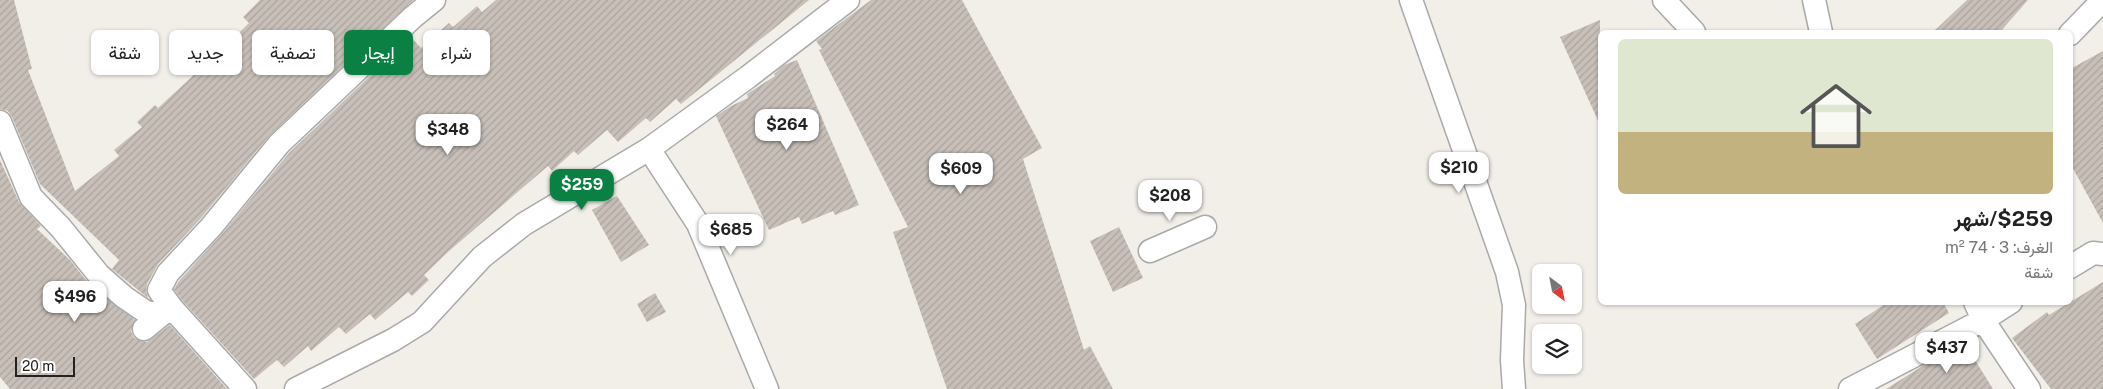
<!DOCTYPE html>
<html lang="ar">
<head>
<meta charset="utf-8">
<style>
  :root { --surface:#fff; --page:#f2f2f2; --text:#222; --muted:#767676; --accent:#0b8043 }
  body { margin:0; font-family:"Public Sans",Vazirmatn,sans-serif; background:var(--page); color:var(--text); direction:rtl; height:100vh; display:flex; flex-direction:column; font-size:19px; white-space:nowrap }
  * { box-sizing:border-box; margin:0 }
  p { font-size:16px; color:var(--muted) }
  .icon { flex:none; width:28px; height:28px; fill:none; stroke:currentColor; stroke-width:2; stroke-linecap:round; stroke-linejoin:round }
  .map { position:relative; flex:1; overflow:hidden; direction:ltr }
  .sheet { position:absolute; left:1598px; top:30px; width:475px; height:275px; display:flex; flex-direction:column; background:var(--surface); border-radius:8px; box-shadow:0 1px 4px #0004; direction:rtl }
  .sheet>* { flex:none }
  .guide { position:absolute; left:15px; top:30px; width:475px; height:45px; direction:rtl; display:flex; gap:10px }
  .needle { width:32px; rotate:148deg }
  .buttons { position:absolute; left:1532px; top:264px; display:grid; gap:10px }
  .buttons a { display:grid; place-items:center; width:50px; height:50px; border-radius:8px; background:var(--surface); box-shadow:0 1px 4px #0004; font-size:25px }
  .scale { position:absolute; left:15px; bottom:12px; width:60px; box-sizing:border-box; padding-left:5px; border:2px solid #222; border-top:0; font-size:14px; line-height:18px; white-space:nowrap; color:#222; -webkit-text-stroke:4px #fff; paint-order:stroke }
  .price { position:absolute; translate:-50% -42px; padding:0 11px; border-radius:10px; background:#fff; color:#222; font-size:16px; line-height:32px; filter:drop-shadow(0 1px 2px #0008) }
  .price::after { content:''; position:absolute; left:50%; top:30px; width:15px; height:11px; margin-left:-8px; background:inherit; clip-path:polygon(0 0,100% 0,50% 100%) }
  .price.selected { background:var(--accent); color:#fff }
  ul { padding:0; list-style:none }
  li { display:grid; align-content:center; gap:10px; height:265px; padding:0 20px }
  li span { display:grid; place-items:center; height:155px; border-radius:8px; color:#555 }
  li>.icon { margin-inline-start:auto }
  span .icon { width:90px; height:90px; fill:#fffc; stroke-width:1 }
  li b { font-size:21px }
  .chip { padding:0 18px; border-radius:8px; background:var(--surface); box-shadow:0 1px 4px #0004; font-size:18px; line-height:45px }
  .chip.selected { background:var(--accent); color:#fff }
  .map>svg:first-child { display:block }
  .building { fill:url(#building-hatch) }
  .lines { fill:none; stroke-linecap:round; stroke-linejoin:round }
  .minor-casing { stroke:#a9a9a9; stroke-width:25 }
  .minor { stroke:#fff; stroke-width:22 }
</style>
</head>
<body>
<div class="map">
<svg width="2103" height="389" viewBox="0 0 2103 389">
  <defs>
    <pattern id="building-hatch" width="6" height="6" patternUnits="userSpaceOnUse" patternTransform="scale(1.25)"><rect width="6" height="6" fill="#c7bfb8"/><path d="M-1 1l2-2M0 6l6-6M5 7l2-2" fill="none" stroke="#aba49e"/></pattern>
  </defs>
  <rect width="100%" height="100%" fill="#f2efe9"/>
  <path class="building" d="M 0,0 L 14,0 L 32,69 L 28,70 L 75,191 L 119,156 L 114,150 L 142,127 L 137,122 L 155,105 L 158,108 L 197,72 L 195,70 L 213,55 L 215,56 L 249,23 L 243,17 L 260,0 L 413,0 L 269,136 L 201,218 L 158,264 L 147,284 L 146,291 L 148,298 L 112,269 L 119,260 L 40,184 L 12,117 L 8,111 L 0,109 Z
    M 496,0 L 809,0 L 681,104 L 676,99 L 650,122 L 646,118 L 618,142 L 607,130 L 578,155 L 574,151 L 552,171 L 548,166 L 449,251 L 424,275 L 429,280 L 412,296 L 408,292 L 375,320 L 370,314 L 346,334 L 339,327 L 311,351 L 308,346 L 284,367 L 277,360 L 254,379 L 181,299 L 174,289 L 179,281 L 221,235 L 289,153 L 411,37 L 421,48 L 449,23 L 453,27 L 477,6 L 482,12 Z
    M 871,0 L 962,0 L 1042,148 L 1023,159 L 1084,350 L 1090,346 L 1113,389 L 947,389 L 893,232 L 908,227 L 819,50 L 822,49 L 816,41 Z
    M 1967,0 L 2028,0 L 2000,32 L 1933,32 Z
    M 1600,20 L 1600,125 L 1560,37 Z
    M 2103,51 L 2103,223 L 2070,163 L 2070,69 Z
    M 797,60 L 859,205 L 835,215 L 833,211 L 802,224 L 799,217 L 769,230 L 716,116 L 731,106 L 748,98 L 747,94 L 775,76 L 774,74 L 784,65 Z
    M 0,160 L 19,202 L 41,226 L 37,229 L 70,260 L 90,285 L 135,320 L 131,331 L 134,338 L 147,342 L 170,325 L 227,389 L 10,389 L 0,377 Z
    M 617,196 L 649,245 L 621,262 L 592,210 Z
    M 1119,227 L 1143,278 L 1113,292 L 1090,241 Z
    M 2103,282 L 2103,389 L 2051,389 L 2012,338 L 2047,312 L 2049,315 Z
    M 655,293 L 666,312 L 647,322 L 637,304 Z
    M 1888,302 L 1943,302 L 1949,313 L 1877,359 L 1855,324 Z
    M 1965,344 L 1993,389 L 1886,389 L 1921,367 Z"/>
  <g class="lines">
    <g class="minor-casing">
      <path id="minor" d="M 1411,0 L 1507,272 L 1514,305 L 1512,360 L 1514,389
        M 1664,0 L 1694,32
        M 1814,0 L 1821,32
        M 2070,34 L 2103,0
        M 0,122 L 31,197 L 61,228 L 99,275 L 124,297 L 149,314 L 171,307 L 159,290 L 168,273 L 211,227 L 279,144 L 413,17 L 434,0
        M 649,149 L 698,224 L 767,389
        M 1150,251 L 1205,227
        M 2070,267 L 2093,253 L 2103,254
        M 2011,302 L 1983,320 L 2029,389
        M 144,329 L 171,307 L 245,389
        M 296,389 L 393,340 L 422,322 L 482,257 L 524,224 L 649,149 L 748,77 L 848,0
        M 1850,389 L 1983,320 L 1975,302"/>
    </g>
    <use href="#minor" class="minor"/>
  </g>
</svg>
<div class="buttons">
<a><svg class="needle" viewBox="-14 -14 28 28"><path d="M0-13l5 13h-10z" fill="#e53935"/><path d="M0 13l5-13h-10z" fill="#767676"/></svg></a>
<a><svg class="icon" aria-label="layers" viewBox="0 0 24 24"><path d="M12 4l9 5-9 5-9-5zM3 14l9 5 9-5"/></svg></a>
</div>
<div class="scale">20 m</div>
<b class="price" style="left:787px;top:151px">$264</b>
<b class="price" style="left:448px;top:156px">$348</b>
<b class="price" style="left:1459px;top:194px">$210</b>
<b class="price" style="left:961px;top:195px">$609</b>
<b class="price selected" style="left:582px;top:211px">$259</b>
<b class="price" style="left:1170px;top:222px">$208</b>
<b class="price" style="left:731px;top:256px">$685</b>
<b class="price" style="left:75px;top:323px">$496</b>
<b class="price" style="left:1947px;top:374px">$437</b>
<div class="guide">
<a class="chip">شراء</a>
<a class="chip selected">إيجار</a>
<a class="chip">تصفية</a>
<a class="chip">جديد</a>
<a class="chip">شقة</a>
</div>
<section class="sheet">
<ul>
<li><span style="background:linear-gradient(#dfe7d0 60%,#c2b280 0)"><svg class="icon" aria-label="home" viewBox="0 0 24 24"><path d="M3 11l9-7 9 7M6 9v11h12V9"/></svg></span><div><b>$259/شهر</b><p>الغرف: 3 · 74 m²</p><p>شقة</p></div></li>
</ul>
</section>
</div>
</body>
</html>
